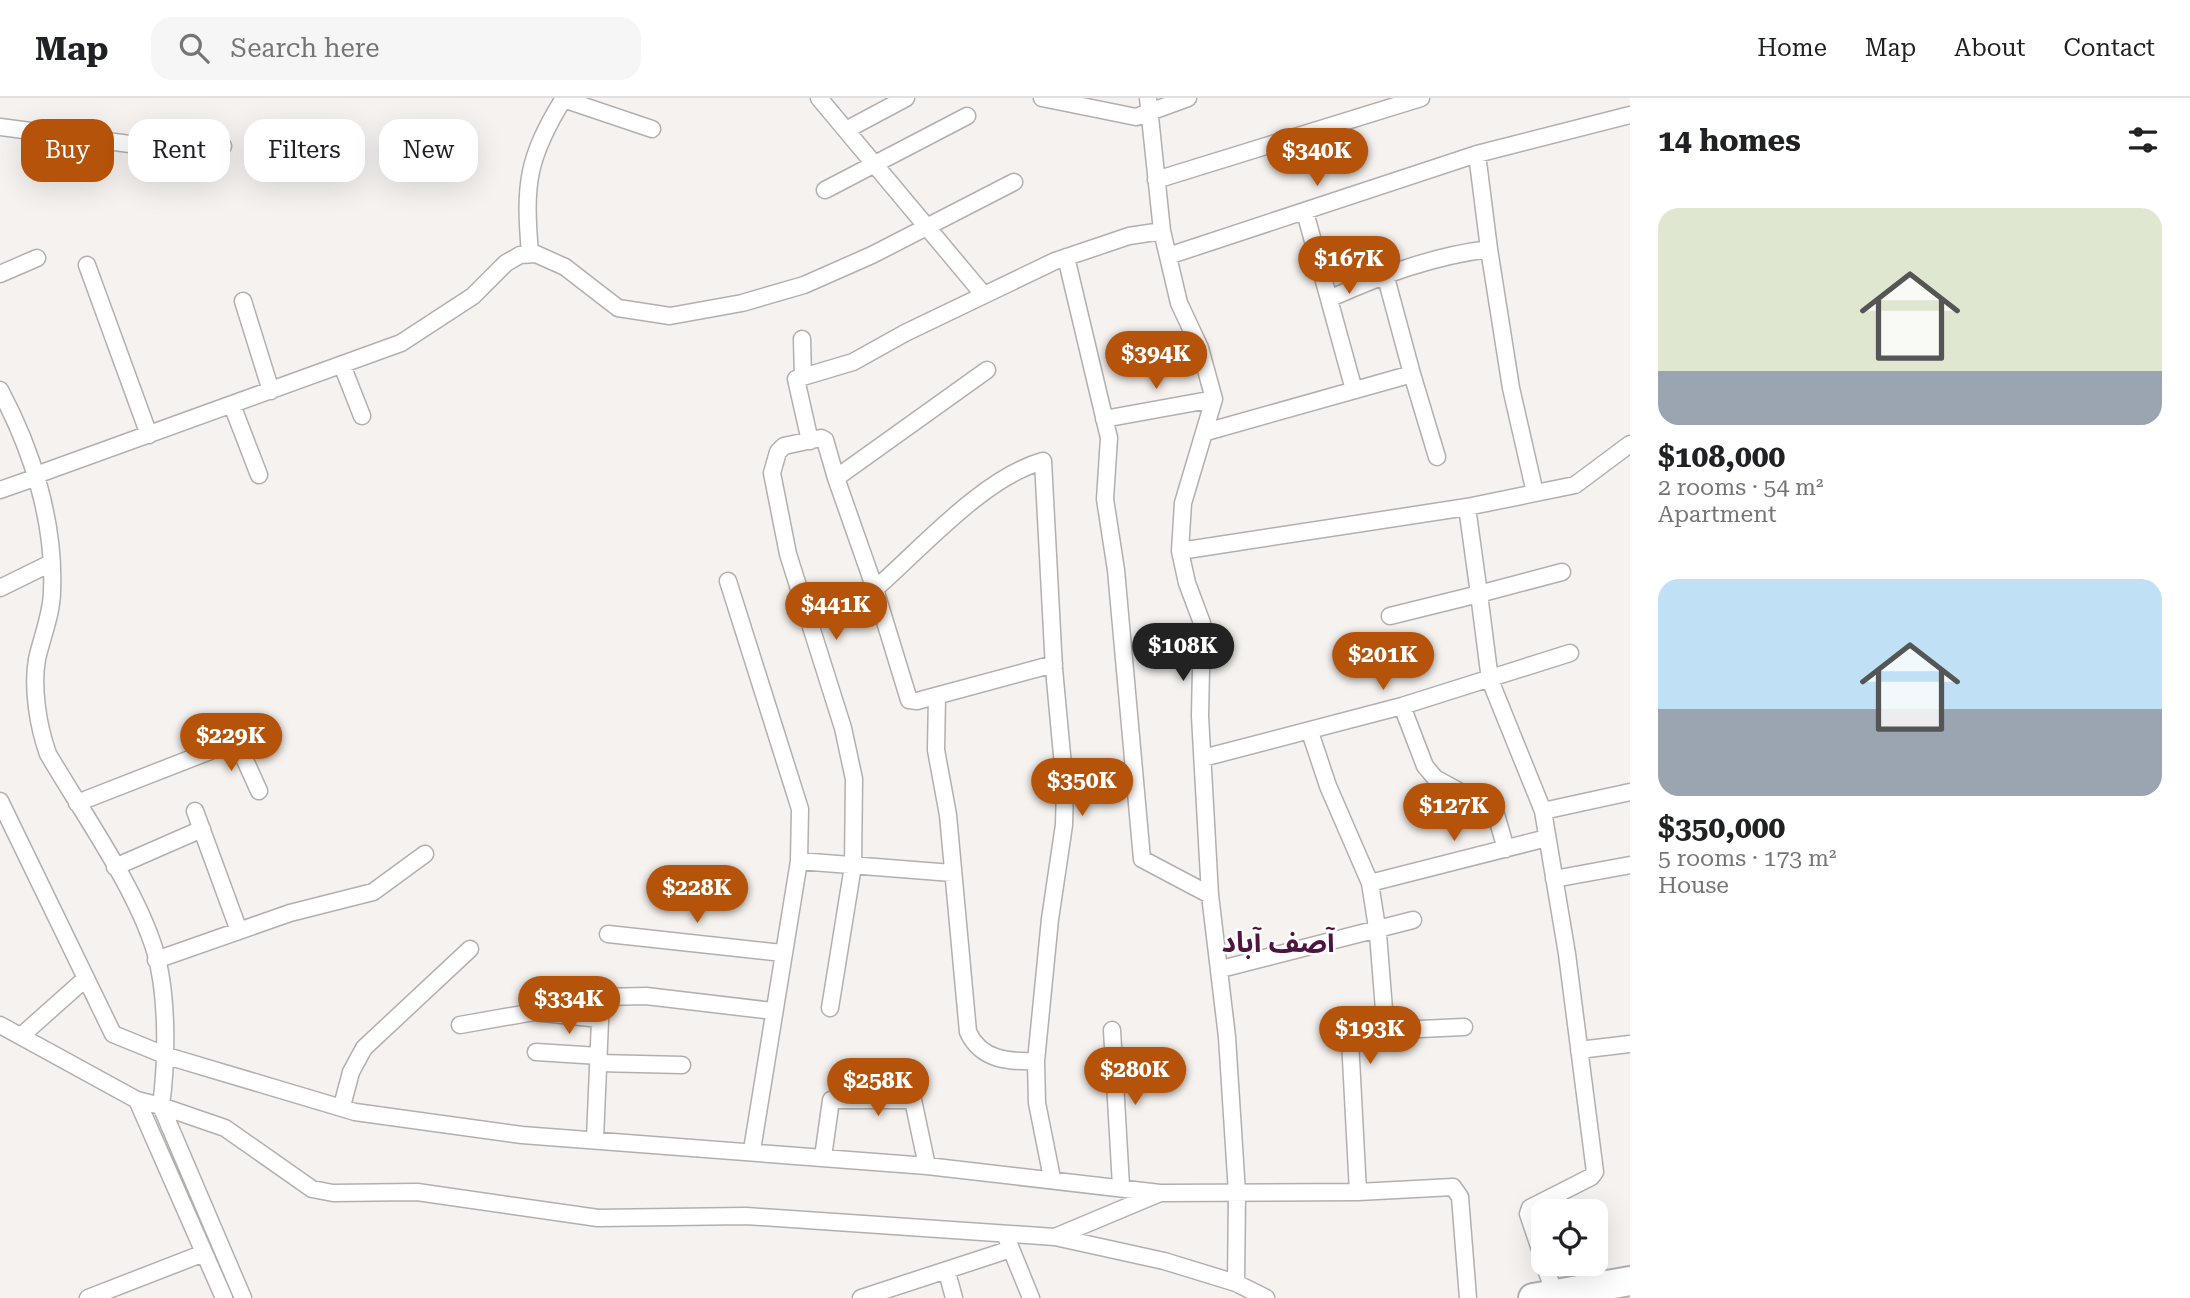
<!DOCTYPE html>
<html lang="en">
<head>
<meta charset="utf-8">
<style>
  :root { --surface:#fff; --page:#f6f6f6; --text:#202124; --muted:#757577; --line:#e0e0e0; --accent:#b45309 }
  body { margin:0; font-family:"Roboto Serif","Noto Sans Arabic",serif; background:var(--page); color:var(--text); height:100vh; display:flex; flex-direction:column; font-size:26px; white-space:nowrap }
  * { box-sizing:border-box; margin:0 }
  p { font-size:23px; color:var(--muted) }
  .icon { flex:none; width:38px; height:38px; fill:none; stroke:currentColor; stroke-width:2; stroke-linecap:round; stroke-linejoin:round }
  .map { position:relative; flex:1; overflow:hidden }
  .panel { display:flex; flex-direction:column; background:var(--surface); width:560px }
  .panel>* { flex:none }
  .banner { position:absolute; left:21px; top:21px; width:665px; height:63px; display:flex; gap:14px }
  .buttons { position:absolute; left:1531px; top:1101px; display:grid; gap:14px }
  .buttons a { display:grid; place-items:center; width:77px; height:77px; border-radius:14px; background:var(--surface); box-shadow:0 7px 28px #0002; font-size:35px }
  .price { position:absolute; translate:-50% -60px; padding:0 16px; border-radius:24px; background:var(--accent); color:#fff; font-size:23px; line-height:46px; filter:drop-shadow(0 2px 4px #0008) }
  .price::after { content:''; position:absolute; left:50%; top:42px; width:21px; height:16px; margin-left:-10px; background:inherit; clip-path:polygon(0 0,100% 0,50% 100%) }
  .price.selected { background:#222; color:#fff }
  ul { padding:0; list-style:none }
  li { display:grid; align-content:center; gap:14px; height:371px; padding:0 28px }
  li span { display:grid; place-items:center; height:217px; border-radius:21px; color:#555 }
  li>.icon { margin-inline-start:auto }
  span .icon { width:126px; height:126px; fill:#fffc; stroke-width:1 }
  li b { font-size:30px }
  h2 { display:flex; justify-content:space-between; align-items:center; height:84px; padding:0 28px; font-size:30px }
  .chip { padding:0 24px; border-radius:21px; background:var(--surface); box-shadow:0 7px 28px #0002; font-size:24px; line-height:63px }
  .chip.selected { background:var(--accent); color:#fff }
  header { display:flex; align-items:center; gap:42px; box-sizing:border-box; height:98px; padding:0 35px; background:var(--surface); border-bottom:2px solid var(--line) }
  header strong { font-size:33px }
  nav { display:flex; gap:38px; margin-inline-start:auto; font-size:24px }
  .search { width:490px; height:63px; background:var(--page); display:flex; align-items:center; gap:18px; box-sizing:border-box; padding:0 24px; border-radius:21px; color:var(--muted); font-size:26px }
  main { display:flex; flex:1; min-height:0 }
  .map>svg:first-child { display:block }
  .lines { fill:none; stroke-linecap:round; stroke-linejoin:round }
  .street-casing { stroke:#b3afad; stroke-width:19 }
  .highway-casing { stroke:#b3afad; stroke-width:32 }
  .street { stroke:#fff; stroke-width:16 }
  .highway { stroke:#fff; stroke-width:28 }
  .labels { text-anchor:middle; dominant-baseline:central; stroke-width:5; stroke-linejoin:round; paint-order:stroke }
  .quarter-label { font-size:28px; font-weight:bold; fill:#4c1641; stroke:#fff }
</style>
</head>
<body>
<header>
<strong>Map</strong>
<div class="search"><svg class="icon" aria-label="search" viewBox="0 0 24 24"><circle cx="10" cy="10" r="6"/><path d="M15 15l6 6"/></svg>Search here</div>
<nav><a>Home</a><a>Map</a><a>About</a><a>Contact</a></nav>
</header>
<main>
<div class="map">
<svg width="1630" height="1200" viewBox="0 0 1630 1200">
  <rect width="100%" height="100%" fill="#f5f2ef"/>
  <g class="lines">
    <g class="street-casing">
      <path id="street" d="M 819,0 L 983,196
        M 1042,0 L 1136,19 L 1188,0
        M 1148,0 L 1162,133 L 1179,205 L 1200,250 L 1214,301 L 1183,405 L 1180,453 L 1187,485 L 1202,525 L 1200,618 L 1210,797 L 1227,939 L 1237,1095 L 1236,1185
        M 563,1 L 652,31
        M 0,29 L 183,53 L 223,48
        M 846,32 L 906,0
        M 1156,82 L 1421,0
        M 825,92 L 967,18
        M 1305,114 L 1354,292
        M 1489,151 L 1477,56 L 1630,17
        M 530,155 C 524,86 527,60 564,0
        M 1168,158 L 1477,56
        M 1066,159 L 1109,340 L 1105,401 L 1116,472 L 1142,761 L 1210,797
        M 87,167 L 149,337
        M 0,176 L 37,160
        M 1385,176 L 1412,276
        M 1331,200 C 1383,177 1432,158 1489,151 L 1511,290 L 1535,395
        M 243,203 L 271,293
        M 802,241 L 803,279
        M 342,267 L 362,318
        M 987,272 L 836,380 L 875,491 C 922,450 984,379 1043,363 L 1054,571 L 1065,689 L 1064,727 L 1050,821 L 1036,963 L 1037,1005 L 1052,1080
        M 0,292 C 32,352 55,424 52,493 C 52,515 42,539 37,561 C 32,590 38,628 48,656 C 82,714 136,790 155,853 C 168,897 167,963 161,1008 L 225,1030 L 312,1091 L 333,1095 L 417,1094 L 598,1120 L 746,1118 L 1055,1139 L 1164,1163 L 1236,1185 L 1266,1200
        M 232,307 L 259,377
        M 1104,321 L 1214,301
        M 1206,334 L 1412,276 L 1437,359
        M 810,343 L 796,281 L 853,264 L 905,235 L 1055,163 L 1129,138 L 1162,133
        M 36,377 L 401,245 L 473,198 L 506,165 L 520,157 L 536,156 L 565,169 L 618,210 L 670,218 L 742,205 L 804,187 L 872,157 L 1014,84
        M 0,392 L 37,379
        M 1180,453 L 1467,409
        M 728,483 L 800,711 L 799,763 L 752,1052
        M 0,490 L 51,465
        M 875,491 L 909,602 L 917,603 L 1054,566
        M 1390,518 L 1479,496 L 1467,409 L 1575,387 L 1630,346
        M 937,598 L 936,652 L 948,717 L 968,934 C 981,962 1008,964 1036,963
        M 1402,608 L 1425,668 L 1435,680 L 1495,713 L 1506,751
        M 1310,634 L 1328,688 L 1370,785 L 1378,836 L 1385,924
        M 236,642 L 259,693
        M 1203,660 L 1402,608 L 1570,555
        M 0,703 L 113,936 L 167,958 L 355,1014 L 522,1037 L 927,1068 L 1160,1095
        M 77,705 L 241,641 L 262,628
        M 195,713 L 239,833
        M 1543,713 L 1630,694
        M 799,763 L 952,775
        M 115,769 L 202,731
        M 1554,781 L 1630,767
        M 1370,785 L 1547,740
        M 608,836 L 782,855
        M 156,862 L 290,815 L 373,794 L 425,756
        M 1221,871 L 1413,822
        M 830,910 L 853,768 L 854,681 L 843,630 L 788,456 L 772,375 L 778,354 L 784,348 L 821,340 L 825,342 L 836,380
        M 0,927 L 137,1002 L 161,1008 L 243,1200
        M 460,927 L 534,914 L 600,921
        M 1112,932 L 1121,1088
        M 21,938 L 85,881
        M 1579,952 L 1630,946
        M 536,954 L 599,958
        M 598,965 L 682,967
        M 137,1002 L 224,1200
        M 342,1008 L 351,974 L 364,950 L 470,851
        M 595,1041 L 601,899 L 646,898 L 773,913
        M 823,1059 L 831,1002 L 913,1002 L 927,1068
        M 1358,1094 L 1349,923 L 1385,924 L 1420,931 L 1464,929
        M 1055,1139 L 1160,1095 L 1358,1094 L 1453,1089 L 1460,1099 L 1468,1200
        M 1007,1141 L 1031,1200
        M 1544,1163 L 1528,1116 L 1530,1110 L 1591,1079 L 1595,1074 L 1567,856 L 1543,713 L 1490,582 L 1479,496 L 1562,474
        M 1544,1166 L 1555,1196
        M 947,1174 L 954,1200
        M 88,1200 L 204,1155
        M 861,1200 L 1011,1151"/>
    </g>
    <g class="highway-casing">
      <path id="highway" d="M 1533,1200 L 1630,1183"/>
    </g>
    <use href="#street" class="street"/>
    <use href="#highway" class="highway"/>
  </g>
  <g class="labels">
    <g class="quarter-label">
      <text x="1278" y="844">آصف آباد</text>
    </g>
  </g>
</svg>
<div class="buttons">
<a><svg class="icon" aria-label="locate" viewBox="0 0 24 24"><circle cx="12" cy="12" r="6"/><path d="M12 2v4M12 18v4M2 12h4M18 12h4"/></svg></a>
</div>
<b class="price" style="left:1317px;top:90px">$340K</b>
<b class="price" style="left:1349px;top:198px">$167K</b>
<b class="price" style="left:1156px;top:293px">$394K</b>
<b class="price" style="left:836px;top:544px">$441K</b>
<b class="price selected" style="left:1183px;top:585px">$108K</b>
<b class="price" style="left:1383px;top:594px">$201K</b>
<b class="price" style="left:231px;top:675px">$229K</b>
<b class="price" style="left:1082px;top:720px">$350K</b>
<b class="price" style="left:1454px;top:745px">$127K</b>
<b class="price" style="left:697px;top:827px">$228K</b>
<b class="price" style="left:569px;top:938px">$334K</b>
<b class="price" style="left:1370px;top:968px">$193K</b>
<b class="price" style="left:1135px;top:1009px">$280K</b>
<b class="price" style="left:878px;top:1020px">$258K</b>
<div class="banner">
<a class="chip selected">Buy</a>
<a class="chip">Rent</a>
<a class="chip">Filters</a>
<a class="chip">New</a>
</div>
</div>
<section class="panel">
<h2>14 homes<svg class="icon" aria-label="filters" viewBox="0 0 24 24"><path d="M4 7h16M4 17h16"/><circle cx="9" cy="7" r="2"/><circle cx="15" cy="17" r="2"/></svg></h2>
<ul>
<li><span style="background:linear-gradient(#dfe7d0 75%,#9aa5b1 0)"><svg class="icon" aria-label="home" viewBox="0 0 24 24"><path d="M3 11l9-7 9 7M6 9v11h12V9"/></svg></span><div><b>$108,000</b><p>2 rooms · 54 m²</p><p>Apartment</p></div></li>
<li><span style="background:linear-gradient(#bfe0f5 60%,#9aa5b1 0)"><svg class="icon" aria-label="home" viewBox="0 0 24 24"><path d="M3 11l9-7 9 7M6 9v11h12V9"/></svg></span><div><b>$350,000</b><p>5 rooms · 173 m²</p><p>House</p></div></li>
</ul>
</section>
</main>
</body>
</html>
